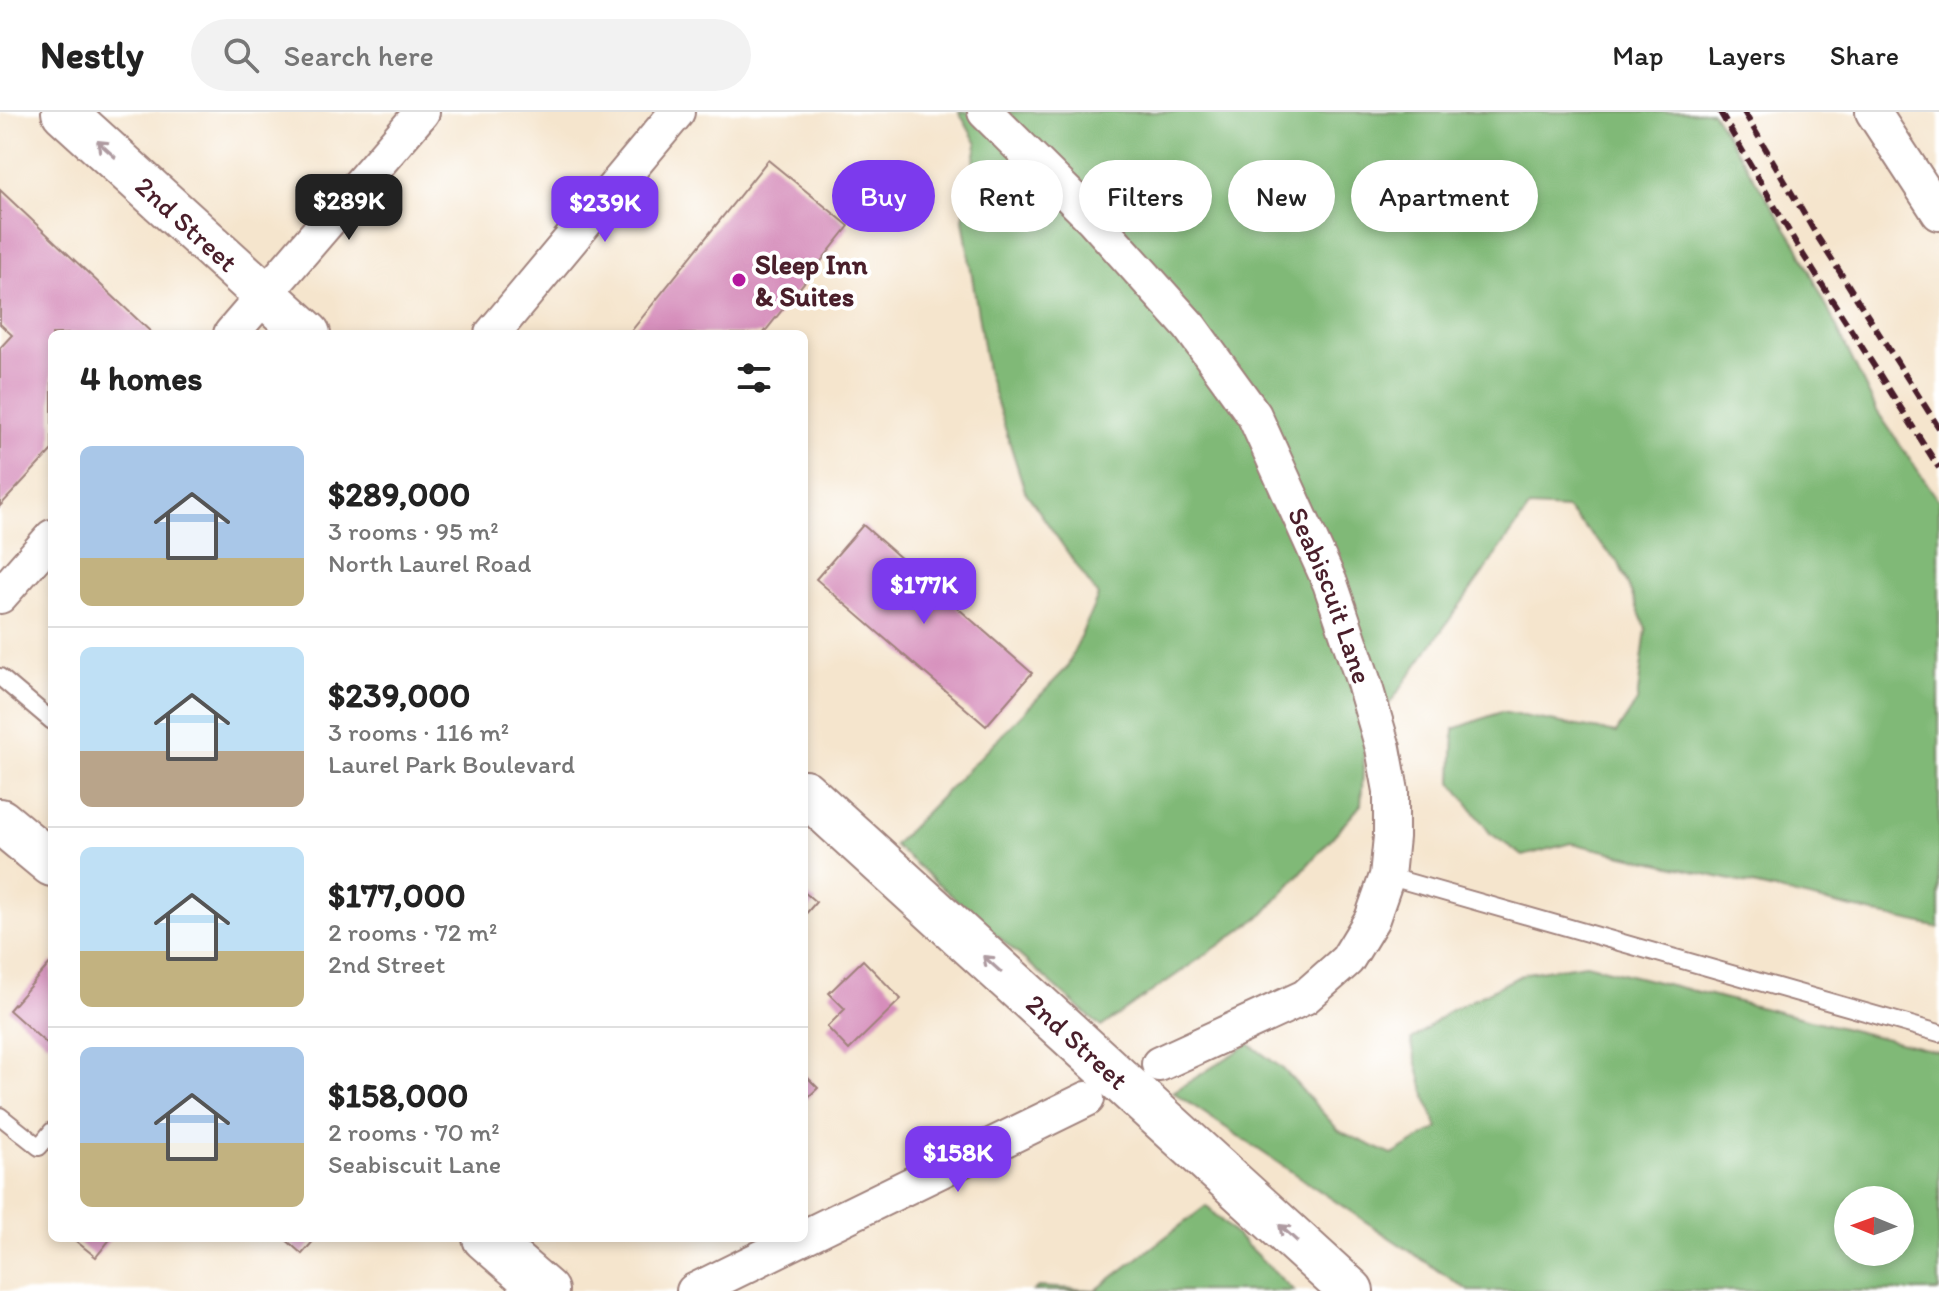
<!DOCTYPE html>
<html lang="en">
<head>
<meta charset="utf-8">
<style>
  :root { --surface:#fff; --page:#f2f2f2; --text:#222; --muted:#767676; --line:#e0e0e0; --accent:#7c3aed }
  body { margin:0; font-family:Itim,sans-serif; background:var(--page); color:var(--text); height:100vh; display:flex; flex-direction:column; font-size:30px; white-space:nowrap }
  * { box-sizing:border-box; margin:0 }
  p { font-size:26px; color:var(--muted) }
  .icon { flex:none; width:44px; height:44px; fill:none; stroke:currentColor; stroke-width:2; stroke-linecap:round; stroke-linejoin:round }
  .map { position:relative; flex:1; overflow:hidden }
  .drawer { position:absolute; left:48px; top:218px; width:760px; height:912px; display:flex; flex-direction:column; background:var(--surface); border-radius:12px; box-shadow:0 4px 12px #0003 }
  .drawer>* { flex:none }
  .hud { position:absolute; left:832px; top:48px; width:760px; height:72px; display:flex; gap:16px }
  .needle { width:52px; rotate:271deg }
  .fabs { position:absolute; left:1834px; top:1074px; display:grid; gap:16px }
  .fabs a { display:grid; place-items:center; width:80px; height:80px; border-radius:50%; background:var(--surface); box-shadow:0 4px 12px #0003; font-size:40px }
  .price { position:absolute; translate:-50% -68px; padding:0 18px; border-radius:16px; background:var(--accent); color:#fff; font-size:26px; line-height:52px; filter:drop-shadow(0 2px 4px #0008) }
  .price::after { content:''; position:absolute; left:50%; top:48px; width:24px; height:18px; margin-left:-12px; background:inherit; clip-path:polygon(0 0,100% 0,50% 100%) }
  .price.active { background:#222; color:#fff }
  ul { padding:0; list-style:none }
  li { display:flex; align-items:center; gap:24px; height:200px; padding:0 32px }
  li+li { border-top:2px solid var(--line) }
  li span { display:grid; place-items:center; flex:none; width:224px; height:160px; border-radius:12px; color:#555 }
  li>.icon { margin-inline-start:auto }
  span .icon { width:96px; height:96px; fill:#fffc; stroke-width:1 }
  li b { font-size:34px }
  h2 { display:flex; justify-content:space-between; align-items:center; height:96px; padding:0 32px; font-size:34px }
  .pill { padding:0 28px; border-radius:36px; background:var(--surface); box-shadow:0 4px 12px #0003; font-size:28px; line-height:72px }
  .pill.active { background:var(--accent); color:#fff }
  header { display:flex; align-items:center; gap:48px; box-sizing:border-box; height:112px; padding:0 40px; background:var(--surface); border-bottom:2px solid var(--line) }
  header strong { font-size:38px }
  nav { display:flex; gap:44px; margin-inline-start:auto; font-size:28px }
  .search { width:560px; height:72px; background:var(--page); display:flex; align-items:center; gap:20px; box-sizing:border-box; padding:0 28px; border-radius:44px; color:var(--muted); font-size:30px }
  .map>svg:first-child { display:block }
  .forest { fill:#80b977; stroke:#656c51; stroke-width:2; fill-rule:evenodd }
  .building { fill:#d68ebb }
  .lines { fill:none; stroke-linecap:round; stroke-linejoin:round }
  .service-casing { stroke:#a0827c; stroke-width:20 }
  .minor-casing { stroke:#a0827c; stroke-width:38 }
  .primary-casing { stroke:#a0827c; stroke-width:48 }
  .service { stroke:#fff; stroke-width:16 }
  .minor { stroke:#fff; stroke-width:34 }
  .primary { stroke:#fff; stroke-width:44 }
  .rail { stroke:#4a1f2b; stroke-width:6; stroke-dasharray:12 6; stroke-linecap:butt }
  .oneway { stroke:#ae9aa0 }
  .poi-dot { fill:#b5179e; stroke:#fff; stroke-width:3 }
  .labels { text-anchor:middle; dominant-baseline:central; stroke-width:8; stroke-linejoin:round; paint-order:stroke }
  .street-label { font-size:28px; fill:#4a1f2b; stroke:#fff }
  .poi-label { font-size:28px; font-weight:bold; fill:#4a1f2b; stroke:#fff; text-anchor:start }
</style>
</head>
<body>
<header>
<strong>Nestly</strong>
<div class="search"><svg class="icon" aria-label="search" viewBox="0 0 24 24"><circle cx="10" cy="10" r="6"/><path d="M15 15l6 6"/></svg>Search here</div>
<nav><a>Map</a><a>Layers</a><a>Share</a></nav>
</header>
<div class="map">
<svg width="1939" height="1179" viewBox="0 0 1939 1179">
  <rect width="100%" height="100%" fill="#fff"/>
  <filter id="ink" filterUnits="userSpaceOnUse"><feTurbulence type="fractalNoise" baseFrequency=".0125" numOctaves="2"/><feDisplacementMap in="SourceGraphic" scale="16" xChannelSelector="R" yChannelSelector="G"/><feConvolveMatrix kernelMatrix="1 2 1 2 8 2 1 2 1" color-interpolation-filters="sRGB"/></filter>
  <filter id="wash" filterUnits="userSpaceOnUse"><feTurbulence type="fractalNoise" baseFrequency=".006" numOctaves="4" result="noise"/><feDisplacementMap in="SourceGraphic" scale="32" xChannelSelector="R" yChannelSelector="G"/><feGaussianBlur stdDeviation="1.8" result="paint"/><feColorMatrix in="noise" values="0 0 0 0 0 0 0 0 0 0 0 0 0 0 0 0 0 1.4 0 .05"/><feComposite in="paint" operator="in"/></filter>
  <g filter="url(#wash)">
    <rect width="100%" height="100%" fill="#f5e5cd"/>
    <path class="forest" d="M 959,0 L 1712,0 L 1797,133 L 1877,299 L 1939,389 L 1939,816 L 1571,731 L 1523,744 L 1490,721 L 1452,670 L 1454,617 L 1501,600 L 1616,621 L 1637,589 L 1646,517 L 1619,451 L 1567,397 L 1530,395 L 1365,626 L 1361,693 L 1264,802 L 1101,915 L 894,733 L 1067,556 L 1098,484 L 1025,379 L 987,259 L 963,107 L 977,32 Z
      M 1586,852 L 1939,940 L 1939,1179 L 1469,1179 L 1173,980 L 1249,932 L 1283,957 L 1339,1019 L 1392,1043 L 1438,1016 L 1426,986 L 1411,929 L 1449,899 L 1526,861 ZM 1900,1088 L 1900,1140 L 1848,1140 L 1848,1088 Z
      M 1206,1094 L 1294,1179 L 1033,1179 L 1038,1175 L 1096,1178 Z"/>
    <g id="blocks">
      <path class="building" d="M 768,48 L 849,114 L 763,222 L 629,222 Z
        M 0,78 L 153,222 L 52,222 L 52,338 L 0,394 L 0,236 L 12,223 L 0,212 Z
        M 863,413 L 1032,561 L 986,614 L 816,467 Z
        M 804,780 L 816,790 L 804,804 Z
        M 863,848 L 901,887 L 849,938 L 827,915 L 845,897 L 829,881 Z
        M 52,849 L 52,925 L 47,932 L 9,898 Z
        M 804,962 L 818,976 L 804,989 Z
        M 72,1126 L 111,1126 L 96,1145 Z
        M 284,1126 L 316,1126 L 302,1142 Z"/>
    </g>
  </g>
  <g filter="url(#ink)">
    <use href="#blocks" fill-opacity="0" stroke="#a0827c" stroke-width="2"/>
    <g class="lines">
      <g class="service-casing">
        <path id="service" d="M 0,565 L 52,609
          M 1387,764 L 1939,921
          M 0,1004 L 39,1035 L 52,1019"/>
      </g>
      <g class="minor-casing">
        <g id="minor">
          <path id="s1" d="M 985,0 L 1093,107 L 1190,215 L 1254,303 L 1330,471 L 1364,571 L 1383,636 L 1391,679 L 1391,725 L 1387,764 L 1372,807 L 1347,848 L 1305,885 L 1159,952"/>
          <path d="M 1873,0 L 1939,101"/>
          <path d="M 231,222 L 422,0"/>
          <path d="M 492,222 L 677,0"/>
          <path d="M 0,484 L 52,425"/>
          <path d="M 804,1125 L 1087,987"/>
          <path d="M 694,1179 L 802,1126"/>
        </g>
      </g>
      <g class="primary-casing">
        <g id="primary">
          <path id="s2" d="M 64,0 L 308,222"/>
          <path id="s3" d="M 804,680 L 1351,1179"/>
          <path d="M 0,709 L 52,752"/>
          <path d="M 485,1126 L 546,1179"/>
        </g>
      </g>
      <use href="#service" class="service"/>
      <use href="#minor" class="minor"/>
      <use href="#primary" class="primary"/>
      <path class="rail" d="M 1720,0 L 1797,133 L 1939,356
        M 1744,0 L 1817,124 L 1939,316"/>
    </g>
    <defs><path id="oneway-shaft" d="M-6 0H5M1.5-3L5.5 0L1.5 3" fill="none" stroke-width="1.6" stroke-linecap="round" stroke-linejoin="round" transform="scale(2)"/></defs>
    <g class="oneway">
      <use href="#oneway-shaft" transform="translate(106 37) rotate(-138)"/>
      <use href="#oneway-shaft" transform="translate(992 852) rotate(-138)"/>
      <use href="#oneway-shaft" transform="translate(1288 1121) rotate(-138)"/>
    </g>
  </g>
  <circle class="poi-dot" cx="739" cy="168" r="8"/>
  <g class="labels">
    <g class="street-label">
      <text stroke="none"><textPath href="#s2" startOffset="166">2nd Street</textPath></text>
      <text stroke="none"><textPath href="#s1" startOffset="602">Seabiscuit Lane</textPath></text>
      <text stroke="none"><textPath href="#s3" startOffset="370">2nd Street</textPath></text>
    </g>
    <g class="poi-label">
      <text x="755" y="152">Sleep Inn<tspan x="755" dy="32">&amp; Suites</tspan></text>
    </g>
  </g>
</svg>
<div class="fabs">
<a><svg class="needle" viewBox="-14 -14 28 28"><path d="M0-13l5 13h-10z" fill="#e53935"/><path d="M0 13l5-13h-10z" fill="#767676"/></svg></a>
</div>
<b class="price active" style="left:349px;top:130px">$289K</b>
<b class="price" style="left:605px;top:132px">$239K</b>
<b class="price" style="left:924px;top:514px">$177K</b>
<b class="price" style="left:958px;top:1082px">$158K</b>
<div class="hud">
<a class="pill active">Buy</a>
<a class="pill">Rent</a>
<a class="pill">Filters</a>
<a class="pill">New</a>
<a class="pill">Apartment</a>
</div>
<section class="drawer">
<h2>4 homes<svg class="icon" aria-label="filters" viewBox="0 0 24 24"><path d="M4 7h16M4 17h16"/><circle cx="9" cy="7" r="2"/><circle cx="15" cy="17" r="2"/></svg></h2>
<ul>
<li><span style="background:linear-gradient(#a9c7e8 70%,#c2b280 0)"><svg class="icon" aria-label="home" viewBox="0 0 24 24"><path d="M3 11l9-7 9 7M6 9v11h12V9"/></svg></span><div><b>$289,000</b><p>3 rooms · 95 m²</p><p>North Laurel Road</p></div></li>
<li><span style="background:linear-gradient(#bfe0f5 65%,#b9a48a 0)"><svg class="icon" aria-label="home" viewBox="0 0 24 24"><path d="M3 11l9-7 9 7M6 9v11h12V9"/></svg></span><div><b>$239,000</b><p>3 rooms · 116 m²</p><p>Laurel Park Boulevard</p></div></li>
<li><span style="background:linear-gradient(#bfe0f5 65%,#c2b280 0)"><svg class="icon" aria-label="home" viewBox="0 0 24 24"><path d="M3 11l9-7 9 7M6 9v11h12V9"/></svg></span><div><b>$177,000</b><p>2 rooms · 72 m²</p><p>2nd Street</p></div></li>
<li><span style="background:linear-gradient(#a9c7e8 60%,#c2b280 0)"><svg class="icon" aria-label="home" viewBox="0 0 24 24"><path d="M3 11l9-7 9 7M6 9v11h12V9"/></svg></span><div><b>$158,000</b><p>2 rooms · 70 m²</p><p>Seabiscuit Lane</p></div></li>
</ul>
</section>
</div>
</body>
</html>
